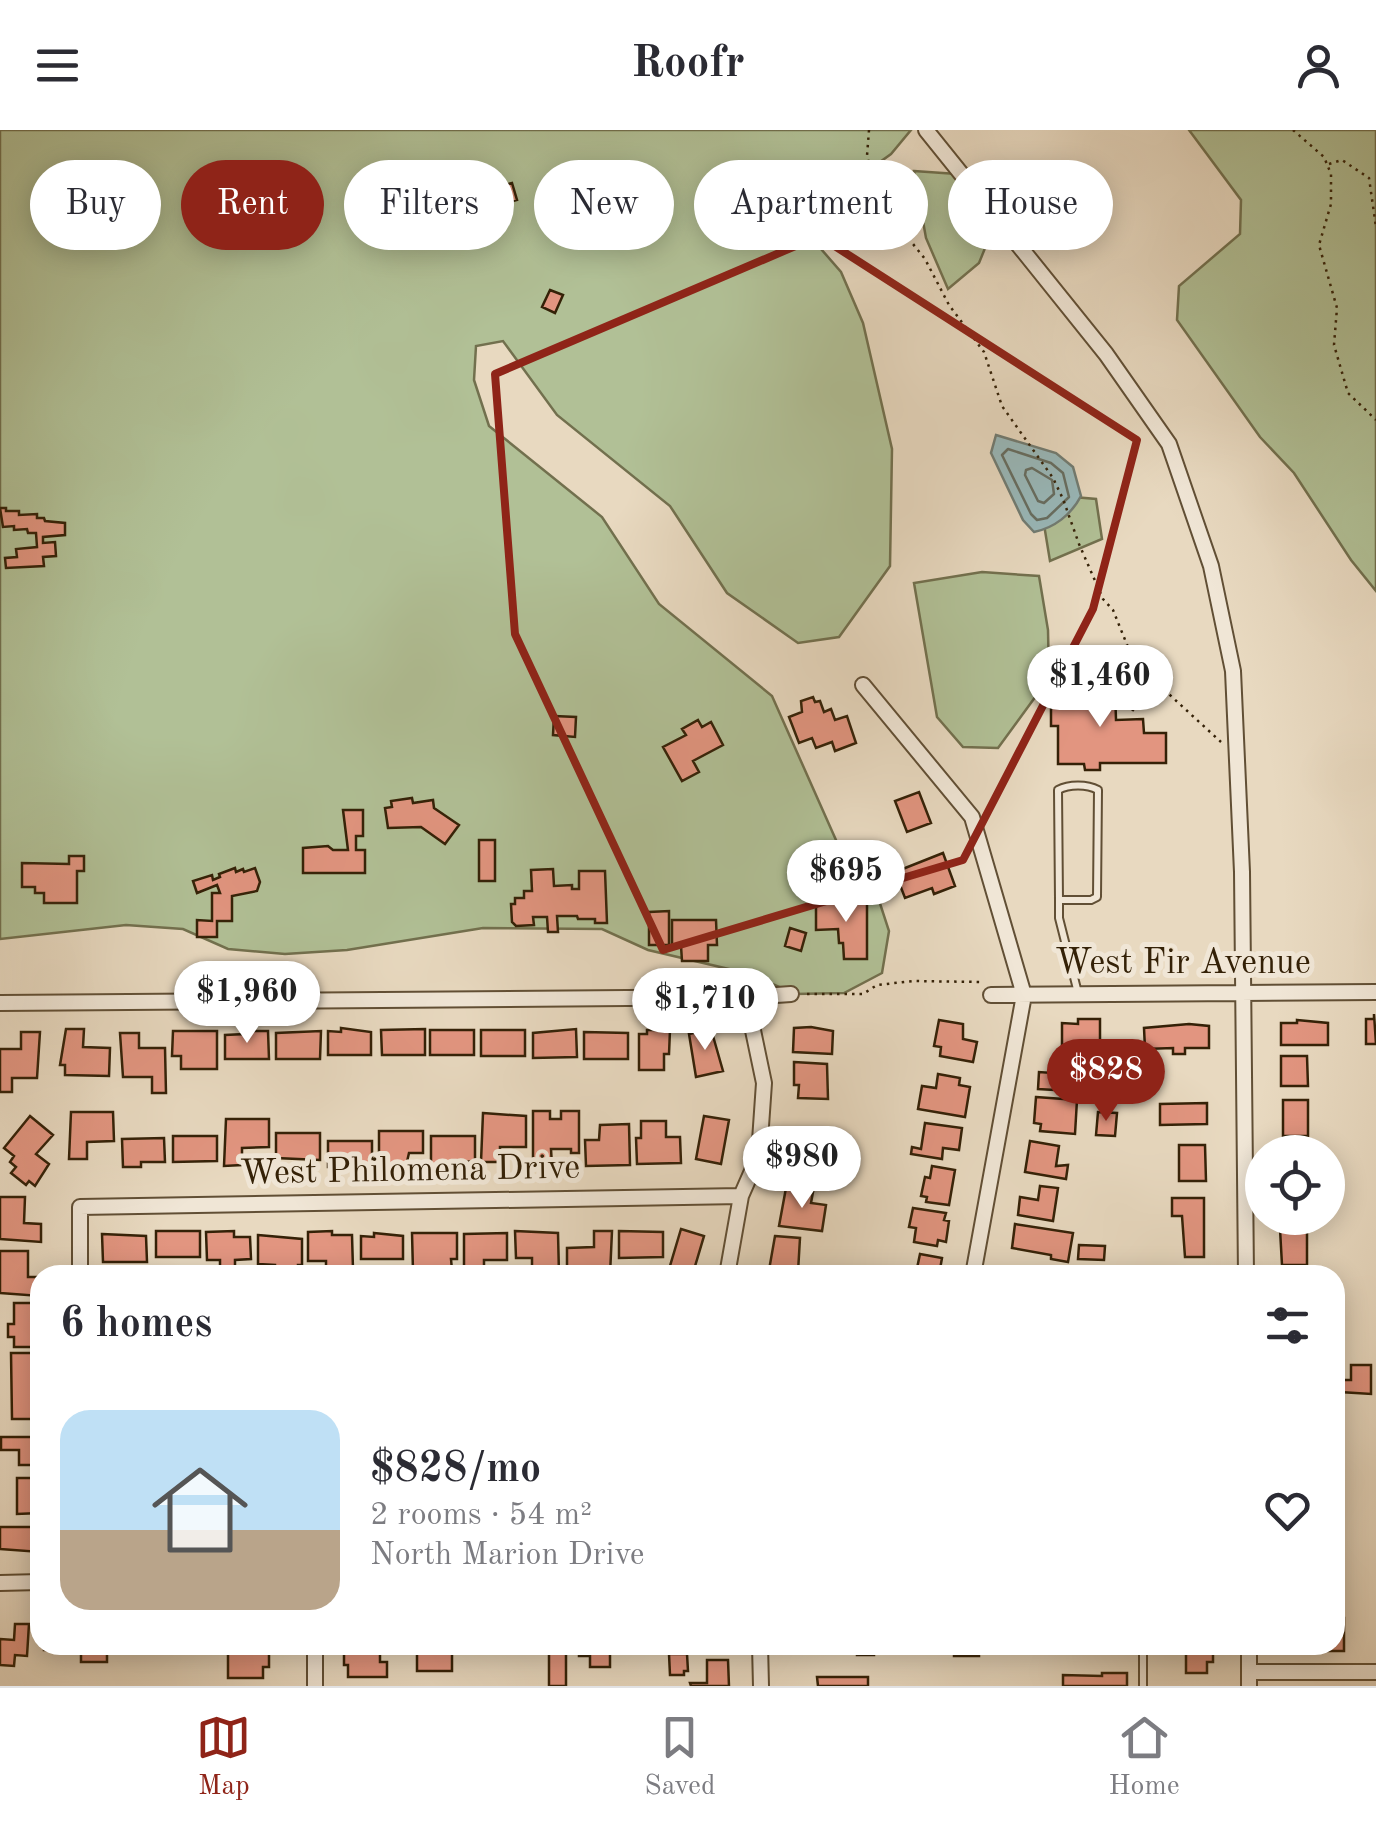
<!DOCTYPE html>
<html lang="en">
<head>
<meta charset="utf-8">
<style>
  :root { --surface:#fff; --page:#f2f2f3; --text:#2b2b33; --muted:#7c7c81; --line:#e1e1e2; --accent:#8f2418 }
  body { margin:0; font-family:"Old Standard TT",serif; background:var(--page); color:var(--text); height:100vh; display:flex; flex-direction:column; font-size:38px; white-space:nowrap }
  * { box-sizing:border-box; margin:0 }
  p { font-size:32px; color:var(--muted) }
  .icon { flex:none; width:55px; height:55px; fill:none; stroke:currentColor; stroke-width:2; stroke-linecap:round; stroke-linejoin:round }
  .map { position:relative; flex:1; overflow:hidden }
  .details { position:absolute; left:30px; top:1135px; width:1315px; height:390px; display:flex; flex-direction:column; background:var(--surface); border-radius:30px; box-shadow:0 5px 25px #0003 }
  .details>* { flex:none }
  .hud { position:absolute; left:30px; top:30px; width:1318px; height:90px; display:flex; gap:20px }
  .controls { position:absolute; left:1245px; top:1005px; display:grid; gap:20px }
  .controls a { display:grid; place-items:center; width:100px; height:100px; border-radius:50%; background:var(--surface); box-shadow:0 5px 25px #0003; font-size:50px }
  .price { position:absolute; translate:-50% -85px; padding:0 22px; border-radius:35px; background:#fff; color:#222; font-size:32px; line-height:65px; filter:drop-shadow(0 2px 5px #0008) }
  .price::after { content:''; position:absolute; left:50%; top:60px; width:30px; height:22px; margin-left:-15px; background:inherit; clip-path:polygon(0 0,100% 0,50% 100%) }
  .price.current { background:var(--accent); color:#fff }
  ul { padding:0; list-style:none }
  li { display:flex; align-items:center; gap:30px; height:250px; padding:0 30px }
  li+li { border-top:2px solid var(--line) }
  li span { display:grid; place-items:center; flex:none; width:280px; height:200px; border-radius:30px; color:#555 }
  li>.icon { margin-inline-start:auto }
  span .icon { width:120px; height:120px; fill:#fffc; stroke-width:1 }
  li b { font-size:42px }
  h2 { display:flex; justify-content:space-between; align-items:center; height:120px; padding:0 30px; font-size:42px }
  .tag { padding:0 35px; border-radius:45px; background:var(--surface); box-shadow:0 5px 25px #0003; font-size:35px; line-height:90px }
  .tag.current { background:var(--accent); color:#fff }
  header { display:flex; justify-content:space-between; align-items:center; height:130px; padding:0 30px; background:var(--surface); font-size:45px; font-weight:800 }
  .dock { display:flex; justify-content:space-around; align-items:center; height:140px; border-top:2px solid var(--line); background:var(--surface); font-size:28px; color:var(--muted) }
  .dock a { display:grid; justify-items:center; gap:5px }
  .dock .current { color:var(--accent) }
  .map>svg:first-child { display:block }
  .green { fill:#b1c096; stroke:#72704e; stroke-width:2.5 }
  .water { fill:#99b9bb; stroke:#717c73; stroke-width:2.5 }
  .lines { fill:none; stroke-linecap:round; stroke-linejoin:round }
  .shore { stroke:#666d61; stroke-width:2.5 }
  .building { fill:#e29580; stroke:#342107; stroke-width:2.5 }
  .lane-casing { stroke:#614f35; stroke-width:10 }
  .street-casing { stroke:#614f35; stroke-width:18 }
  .path { stroke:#342107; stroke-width:2.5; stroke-dasharray:2.5 5; stroke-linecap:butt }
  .lane { stroke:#f0e6d6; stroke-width:6 }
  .street { stroke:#f0e6d6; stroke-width:14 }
  .marked { fill:none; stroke:#8f2418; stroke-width:8; stroke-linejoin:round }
  .labels { text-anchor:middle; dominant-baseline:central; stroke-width:10; stroke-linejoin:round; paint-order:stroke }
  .street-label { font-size:35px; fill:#342107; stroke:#f0e6d6 }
</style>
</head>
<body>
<header><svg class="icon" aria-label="menu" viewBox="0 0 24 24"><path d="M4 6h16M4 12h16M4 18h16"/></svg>Roofr<svg class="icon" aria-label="person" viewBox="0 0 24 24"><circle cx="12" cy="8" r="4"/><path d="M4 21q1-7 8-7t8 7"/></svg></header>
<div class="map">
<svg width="1376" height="1556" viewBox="0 0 1376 1556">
  <rect width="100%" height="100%" fill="#e8d9c0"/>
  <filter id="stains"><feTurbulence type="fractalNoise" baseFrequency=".002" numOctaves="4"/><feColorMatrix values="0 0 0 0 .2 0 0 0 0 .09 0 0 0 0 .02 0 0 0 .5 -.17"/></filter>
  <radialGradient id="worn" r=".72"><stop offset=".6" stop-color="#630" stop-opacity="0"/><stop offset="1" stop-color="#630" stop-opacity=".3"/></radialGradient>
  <path class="green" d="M 0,0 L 911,0 L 891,24 L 816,78 L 815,112 L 841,142 L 863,193 L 892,319 L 890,436 L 839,507 L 798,513 L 727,463 L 670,376 L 557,285 L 503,211 L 476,216 L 474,250 L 489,296 L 602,387 L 659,474 L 772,566 L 840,719 L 874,755 L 889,801 L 882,843 L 844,863 L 795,864 L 750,844 L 648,820 L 602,799 L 483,798 L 347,820 L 285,824 L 228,819 L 183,799 L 126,795 L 0,809 Z
    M 1189,0 L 1376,0 L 1376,461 L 1351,430 L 1294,343 L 1260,307 L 1177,190 L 1179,156 L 1240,104 L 1241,70 Z
    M 914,41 L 971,45 L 994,96 L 979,133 L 948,159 L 926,108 Z
    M 1039,364 L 1096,369 L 1102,409 L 1050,431 Z
    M 982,442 L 1039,446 L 1048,500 L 1049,548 L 998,618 L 963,617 L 937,587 L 914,453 Z"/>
  <path class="water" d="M 996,305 L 1056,323 L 1073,337 L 1081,366 C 1071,385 1054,398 1034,402 L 1023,390 L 991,323 Z"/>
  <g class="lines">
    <path class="shore" d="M 1008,319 L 1051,333 L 1063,343 L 1069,367 L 1047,388 L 1037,390 L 1031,384 L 1002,325 Z
      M 1032,338 L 1052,350 L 1054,364 L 1044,373 L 1038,371 L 1025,345 L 1026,340 Z"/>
  </g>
  <path class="building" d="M 512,53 L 517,70 L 499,75 L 494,58 Z
    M 423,70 L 424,77 L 437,74 L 439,83 L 455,93 L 467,90 L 472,107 L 453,112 L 421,93 L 392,100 L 388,85 L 400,82 L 398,76 Z
    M 550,160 L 563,165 L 555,183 L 542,177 Z
    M 0,378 L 6,378 L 6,381 L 19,381 L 19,385 L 37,384 L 37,388 L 44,388 L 45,391 L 65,393 L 65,405 L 43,407 L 43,413 L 55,412 L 56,426 L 43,427 L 44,436 L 6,438 L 5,428 L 17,427 L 16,419 L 37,417 L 36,403 L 28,403 L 27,399 L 14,400 L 14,396 L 3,397 Z
    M 1086,552 L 1115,559 L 1116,590 L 1143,589 L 1144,603 L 1166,603 L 1166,633 L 1100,633 L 1100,640 L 1085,640 L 1084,634 L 1058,634 L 1058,596 L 1051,596 L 1051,561 Z
    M 1129,563 L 1140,571 L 1133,580 L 1122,572 Z
    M 813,567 L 815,572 L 820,571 L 824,582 L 831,579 L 835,590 L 847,586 L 856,613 L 835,621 L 832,612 L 816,618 L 812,608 L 799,613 L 789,587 L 802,582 L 801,571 Z
    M 554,586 L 576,587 L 575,607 L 553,605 Z
    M 698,590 L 702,597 L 711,592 L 723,615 L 693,631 L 699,642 L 682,651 L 663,617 L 686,605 L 682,599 Z
    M 919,662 L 931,693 L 907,702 L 895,671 Z
    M 412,668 L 413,673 L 433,670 L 434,678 L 459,695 L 445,714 L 421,697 L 388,698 L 385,678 L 392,677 L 391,671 Z
    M 343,680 L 363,680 L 363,706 L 356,706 L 356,720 L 365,720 L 365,743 L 303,743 L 303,718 L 328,716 L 333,720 L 348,720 Z
    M 479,710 L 495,710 L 495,751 L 479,751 Z
    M 943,723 L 955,756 L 934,764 L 932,758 L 905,768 L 895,742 Z
    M 69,726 L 84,726 L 84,741 L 77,741 L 77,773 L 44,773 L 44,763 L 35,763 L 35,757 L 22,757 L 22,733 L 69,734 Z
    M 235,738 L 236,742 L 243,739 L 244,742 L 255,738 L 260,752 L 257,761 L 232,766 L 232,791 L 217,791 L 217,807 L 197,807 L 197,790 L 212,791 L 212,763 L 220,763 L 217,755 L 197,763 L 193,751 L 212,745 L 213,750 L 220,747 L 219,744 Z
    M 553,739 L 554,756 L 572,755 L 572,759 L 579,759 L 579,741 L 605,741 L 607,793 L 595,793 L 595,789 L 578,789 L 577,786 L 557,786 L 558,802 L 548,802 L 547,787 L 533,787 L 534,795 L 516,796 L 512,792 L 511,774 L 515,774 L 515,768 L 524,768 L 524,761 L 532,761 L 531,740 Z
    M 867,770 L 867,829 L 844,829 L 843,813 L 839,813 L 838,799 L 816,800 L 816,771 Z
    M 669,781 L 669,815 L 649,815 L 649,782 Z
    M 672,790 L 716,790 L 717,815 L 708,815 L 708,831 L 682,831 L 681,816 L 672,816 Z
    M 790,798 L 806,803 L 801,821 L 785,816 Z
    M 1374,884 L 1376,914 L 1366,914 L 1366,889 L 1374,889 Z
    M 1078,889 L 1100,889 L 1100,915 L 1062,915 L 1062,893 L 1078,894 Z
    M 939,890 L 963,894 L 963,909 L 977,912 L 973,932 L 940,926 L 941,917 L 934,916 Z
    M 1297,890 L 1328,893 L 1328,915 L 1281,915 L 1281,893 L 1297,893 Z
    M 1189,894 L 1209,896 L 1209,918 L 1185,918 L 1185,924 L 1173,924 L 1173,918 L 1145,919 L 1144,898 Z
    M 811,897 L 833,901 L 832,924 L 793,922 L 794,898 Z
    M 341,898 L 371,902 L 371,925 L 328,925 L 328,901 L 341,902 Z
    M 66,899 L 84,899 L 83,917 L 110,918 L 109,946 L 65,945 L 65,935 L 60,935 Z
    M 425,899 L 425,925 L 382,925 L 381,900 Z
    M 576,899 L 577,927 L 533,928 L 533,903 Z
    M 711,899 L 723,941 L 696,947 L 689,904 Z
    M 430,900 L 474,900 L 474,925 L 430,925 Z
    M 481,900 L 525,900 L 525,926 L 481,926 Z
    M 647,900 L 670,900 L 669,924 L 664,924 L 664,940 L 639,940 L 639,904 L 647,904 Z
    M 173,901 L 217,901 L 217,939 L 181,939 L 181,926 L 172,926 Z
    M 245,901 L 268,901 L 269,929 L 225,929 L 225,905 L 245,904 Z
    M 321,901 L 320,929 L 276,929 L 276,903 Z
    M 21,902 L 40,902 L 37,948 L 12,948 L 12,962 L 0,962 L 0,919 L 21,919 Z
    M 584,902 L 628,903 L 628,929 L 584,929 Z
    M 120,903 L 139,903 L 139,918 L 165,918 L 166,963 L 152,963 L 152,947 L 123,947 Z
    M 1281,926 L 1307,926 L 1308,956 L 1281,956 Z
    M 1053,929 L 1075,931 L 1072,961 L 1038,959 L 1039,942 L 1052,943 Z
    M 794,932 L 827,934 L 828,969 L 798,968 L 799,955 L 794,955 Z
    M 938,944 L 960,948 L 959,955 L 970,957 L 965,987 L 918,979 L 922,956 L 936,958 Z
    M 1036,967 L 1077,970 L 1075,1004 L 1040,1001 L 1041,994 L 1034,993 Z
    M 1283,970 L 1308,970 L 1308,1006 L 1283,1006 Z
    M 1207,973 L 1207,994 L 1160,995 L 1160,974 Z
    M 533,981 L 550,981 L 550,989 L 561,989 L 561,981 L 579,981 L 579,1023 L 571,1023 L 571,1019 L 551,1019 L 552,1036 L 533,1036 Z
    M 71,982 L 113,982 L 114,1011 L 87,1012 L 87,1029 L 69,1029 Z
    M 1098,982 L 1117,983 L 1115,1006 L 1096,1005 Z
    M 483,983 L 526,986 L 526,1017 L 500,1017 L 500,1032 L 481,1032 Z
    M 30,986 L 53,1005 L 36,1024 L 49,1034 L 35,1056 L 29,1051 L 26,1055 L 11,1043 L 16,1037 L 10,1032 L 14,1026 L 4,1018 Z
    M 704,986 L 729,990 L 721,1034 L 696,1029 Z
    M 226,989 L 269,989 L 269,1017 L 242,1018 L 242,1035 L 224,1036 Z
    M 641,991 L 666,991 L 666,1007 L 680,1007 L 681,1033 L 637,1034 L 636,1008 L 641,1008 Z
    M 925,993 L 962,998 L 959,1020 L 943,1018 L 942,1029 L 911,1024 L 912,1017 L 921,1019 Z
    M 629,994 L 630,1035 L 586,1036 L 585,1010 L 599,1010 L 600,995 Z
    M 379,1001 L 423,1001 L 423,1023 L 409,1023 L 406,1036 L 379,1036 Z
    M 276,1003 L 320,1003 L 320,1030 L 276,1028 Z
    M 173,1006 L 217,1006 L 217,1031 L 173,1032 Z
    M 431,1006 L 475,1006 L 475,1031 L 431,1035 Z
    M 164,1008 L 165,1032 L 141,1032 L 141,1037 L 123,1037 L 122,1009 Z
    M 328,1011 L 372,1011 L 372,1037 L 328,1037 Z
    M 1030,1011 L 1059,1016 L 1056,1036 L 1068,1035 L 1066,1049 L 1025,1042 Z
    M 1284,1011 L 1311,1012 L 1311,1022 L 1284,1022 Z
    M 1179,1015 L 1205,1015 L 1206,1051 L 1179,1051 Z
    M 795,1017 L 843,1024 L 838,1057 L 811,1050 L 812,1041 L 793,1038 Z
    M 932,1036 L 955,1040 L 949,1075 L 926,1072 L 927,1067 L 921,1066 L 925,1047 L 930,1048 Z
    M 1040,1056 L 1058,1058 L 1053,1091 L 1018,1085 L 1020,1067 L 1038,1070 Z
    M 786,1058 L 813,1062 L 811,1073 L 826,1075 L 822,1101 L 779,1096 Z
    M 0,1067 L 25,1067 L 24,1093 L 41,1094 L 41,1112 L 0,1109 Z
    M 1172,1068 L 1204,1068 L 1204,1127 L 1185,1127 L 1182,1086 L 1172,1086 Z
    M 913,1078 L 946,1083 L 944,1090 L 949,1091 L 946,1112 L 938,1110 L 937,1116 L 914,1112 L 916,1098 L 909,1097 Z
    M 1015,1094 L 1073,1103 L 1068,1132 L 1051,1129 L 1051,1125 L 1012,1118 Z
    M 681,1099 L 704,1106 L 693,1143 L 670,1136 Z
    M 1280,1099 L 1307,1099 L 1307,1135 L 1282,1135 Z
    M 156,1101 L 200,1101 L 200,1127 L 156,1127 Z
    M 234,1101 L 234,1107 L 250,1107 L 251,1129 L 235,1130 L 235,1139 L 220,1139 L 220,1130 L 207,1130 L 206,1102 Z
    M 332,1101 L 332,1105 L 352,1105 L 353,1139 L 326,1140 L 326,1131 L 308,1131 L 308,1102 Z
    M 515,1101 L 558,1103 L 559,1144 L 532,1144 L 532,1128 L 516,1128 Z
    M 594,1101 L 612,1101 L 610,1145 L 567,1145 L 567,1118 L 594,1117 Z
    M 619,1101 L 663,1102 L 663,1127 L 619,1128 Z
    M 374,1103 L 403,1106 L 403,1129 L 361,1129 L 361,1106 L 374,1107 Z
    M 412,1103 L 457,1103 L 457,1129 L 451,1129 L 452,1140 L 413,1141 Z
    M 507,1103 L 507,1130 L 484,1130 L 484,1144 L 464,1144 L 464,1104 Z
    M 102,1104 L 146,1106 L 147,1132 L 103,1132 Z
    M 258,1105 L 302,1109 L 302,1135 L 298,1135 L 298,1145 L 275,1145 L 275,1135 L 258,1134 Z
    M 775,1106 L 800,1108 L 798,1142 L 769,1140 Z
    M 1079,1115 L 1105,1116 L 1104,1130 L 1078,1129 Z
    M 0,1121 L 28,1121 L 28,1147 L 40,1147 L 40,1166 L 0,1163 Z
    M 920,1124 L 942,1128 L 939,1145 L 907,1145 L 908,1141 L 916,1143 Z
    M 14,1173 L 40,1173 L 40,1217 L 14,1217 L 14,1207 L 8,1207 L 8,1194 L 14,1194 Z
    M 11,1223 L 40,1223 L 40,1245 L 38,1251 L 33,1251 L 33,1289 L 12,1289 Z
    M 1351,1235 L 1371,1235 L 1371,1264 L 1340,1262 L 1340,1250 L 1351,1250 Z
    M 1,1307 L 40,1307 L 40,1335 L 19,1335 L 19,1320 L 1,1320 Z
    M 17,1348 L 40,1348 L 40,1383 L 17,1384 Z
    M 0,1397 L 40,1397 L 40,1422 L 0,1419 Z
    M 1335,1488 L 1344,1488 L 1344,1521 L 1285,1521 L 1285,1515 L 1335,1515 Z
    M 15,1494 L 29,1494 L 27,1526 L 15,1525 L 14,1536 L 0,1535 L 0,1509 L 14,1510 Z
    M 44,1515 L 77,1515 L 77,1520 L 44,1520 Z
    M 81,1515 L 107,1515 L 107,1532 L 81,1532 Z
    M 233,1515 L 269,1515 L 269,1537 L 263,1537 L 263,1548 L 228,1548 L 228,1522 L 233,1522 Z
    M 344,1515 L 380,1517 L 380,1532 L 387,1532 L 387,1547 L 348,1547 L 348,1535 L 344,1535 Z
    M 417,1515 L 452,1515 L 452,1541 L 417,1541 Z
    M 498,1515 L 535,1515 L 535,1523 L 498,1521 Z
    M 549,1515 L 566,1515 L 566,1556 L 549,1556 Z
    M 579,1515 L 610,1515 L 610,1537 L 590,1537 L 590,1526 L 579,1526 Z
    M 850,1515 L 888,1515 L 888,1518 L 874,1519 L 874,1525 L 857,1525 L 857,1519 L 850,1519 Z
    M 900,1515 L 937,1515 L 937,1523 L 900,1522 Z
    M 949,1515 L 986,1515 L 986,1519 L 979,1519 L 979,1526 L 954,1526 L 954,1519 L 949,1519 Z
    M 1186,1515 L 1213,1515 L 1213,1532 L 1207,1532 L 1207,1543 L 1186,1543 Z
    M 669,1524 L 687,1524 L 688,1541 L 684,1541 L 684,1545 L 670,1545 Z
    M 707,1530 L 728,1530 L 729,1556 L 691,1556 L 690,1553 L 707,1553 Z
    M 1102,1543 L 1127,1543 L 1127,1556 L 1063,1556 L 1063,1545 L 1102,1546 Z
    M 817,1547 L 868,1547 L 868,1556 L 818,1556 Z"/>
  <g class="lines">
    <g class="lane-casing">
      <path id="lane" d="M 1059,770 L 1091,770 L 1097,767 L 1098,660 C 1087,654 1069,654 1058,660 L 1059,770 L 1059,788 L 1078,863
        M 1143,1515 L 1143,1556"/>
    </g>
    <g class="street-casing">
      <path id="street" d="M 926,0 L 1106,224 L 1169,314 L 1211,436 L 1233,541 L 1242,742 L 1246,1145
        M 863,555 L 972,687 L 1024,865 L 973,1145
        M 991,865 L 1376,862
        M 0,873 L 746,867 L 791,864
        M 80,1145 L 80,1077 L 741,1066
        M 727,1145 L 741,1066 L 759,1025 L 764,953 L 746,867
        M 0,1453 L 40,1452
        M 760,1515 L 761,1556
        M 1249,1515 L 1249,1556
        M 1249,1542 L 1376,1542
        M 315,1556 L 315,1515"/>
    </g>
    <path class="path" d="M 869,0 L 867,26 L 881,74 L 925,129 L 949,175 L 984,222 L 1002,276 L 1053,348 L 1063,369 L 1079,414 L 1103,469 L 1113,480 L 1134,532 L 1221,612
      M 1293,0 L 1324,27 L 1331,44 L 1331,74 L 1319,115 L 1337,178 L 1334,215 L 1348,263 L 1376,290
      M 1329,34 L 1342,30 L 1369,48 L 1376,97
      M 807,864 L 863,864 L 877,855 L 913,851 L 981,852"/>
    <use href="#lane" class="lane"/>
    <use href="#street" class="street"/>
  </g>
  <path class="marked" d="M 819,106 L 1137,310 L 1093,479 L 963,730 L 663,820 L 515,504 L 495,244 Z"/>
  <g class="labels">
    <g class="street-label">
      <text x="1183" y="833">West Fir Avenue</text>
      <text transform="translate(410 1041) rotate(-1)">West Philomena Drive</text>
    </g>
  </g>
  <rect width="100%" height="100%" filter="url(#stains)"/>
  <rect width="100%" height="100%" fill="url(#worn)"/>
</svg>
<div class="controls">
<a><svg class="icon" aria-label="locate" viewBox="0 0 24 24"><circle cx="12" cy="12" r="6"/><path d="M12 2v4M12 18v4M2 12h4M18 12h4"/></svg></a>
</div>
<b class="price" style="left:1100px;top:600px">$1,460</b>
<b class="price" style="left:846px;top:795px">$695</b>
<b class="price" style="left:247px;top:916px">$1,960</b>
<b class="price" style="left:705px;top:923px">$1,710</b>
<b class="price current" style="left:1106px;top:994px">$828</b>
<b class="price" style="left:802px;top:1081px">$980</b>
<div class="hud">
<a class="tag">Buy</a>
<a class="tag current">Rent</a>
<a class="tag">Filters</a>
<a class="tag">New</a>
<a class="tag">Apartment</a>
<a class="tag">House</a>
</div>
<section class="details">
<h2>6 homes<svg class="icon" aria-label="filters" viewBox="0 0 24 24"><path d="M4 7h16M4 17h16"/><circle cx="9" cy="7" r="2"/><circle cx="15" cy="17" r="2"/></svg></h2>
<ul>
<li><span style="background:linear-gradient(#bfe0f5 60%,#b9a48a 0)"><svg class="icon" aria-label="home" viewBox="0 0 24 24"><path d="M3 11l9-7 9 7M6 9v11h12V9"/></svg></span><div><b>$828/mo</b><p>2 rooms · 54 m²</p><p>North Marion Drive</p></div><svg class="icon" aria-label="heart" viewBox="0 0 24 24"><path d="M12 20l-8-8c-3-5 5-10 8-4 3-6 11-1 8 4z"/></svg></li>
</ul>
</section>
</div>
<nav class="dock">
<a class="current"><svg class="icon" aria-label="map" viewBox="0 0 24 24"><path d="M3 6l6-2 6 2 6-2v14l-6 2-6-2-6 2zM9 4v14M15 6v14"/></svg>Map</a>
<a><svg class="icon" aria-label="saved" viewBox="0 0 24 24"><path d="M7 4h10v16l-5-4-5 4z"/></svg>Saved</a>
<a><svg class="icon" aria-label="home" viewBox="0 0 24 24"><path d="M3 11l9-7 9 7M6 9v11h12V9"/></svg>Home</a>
</nav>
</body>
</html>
